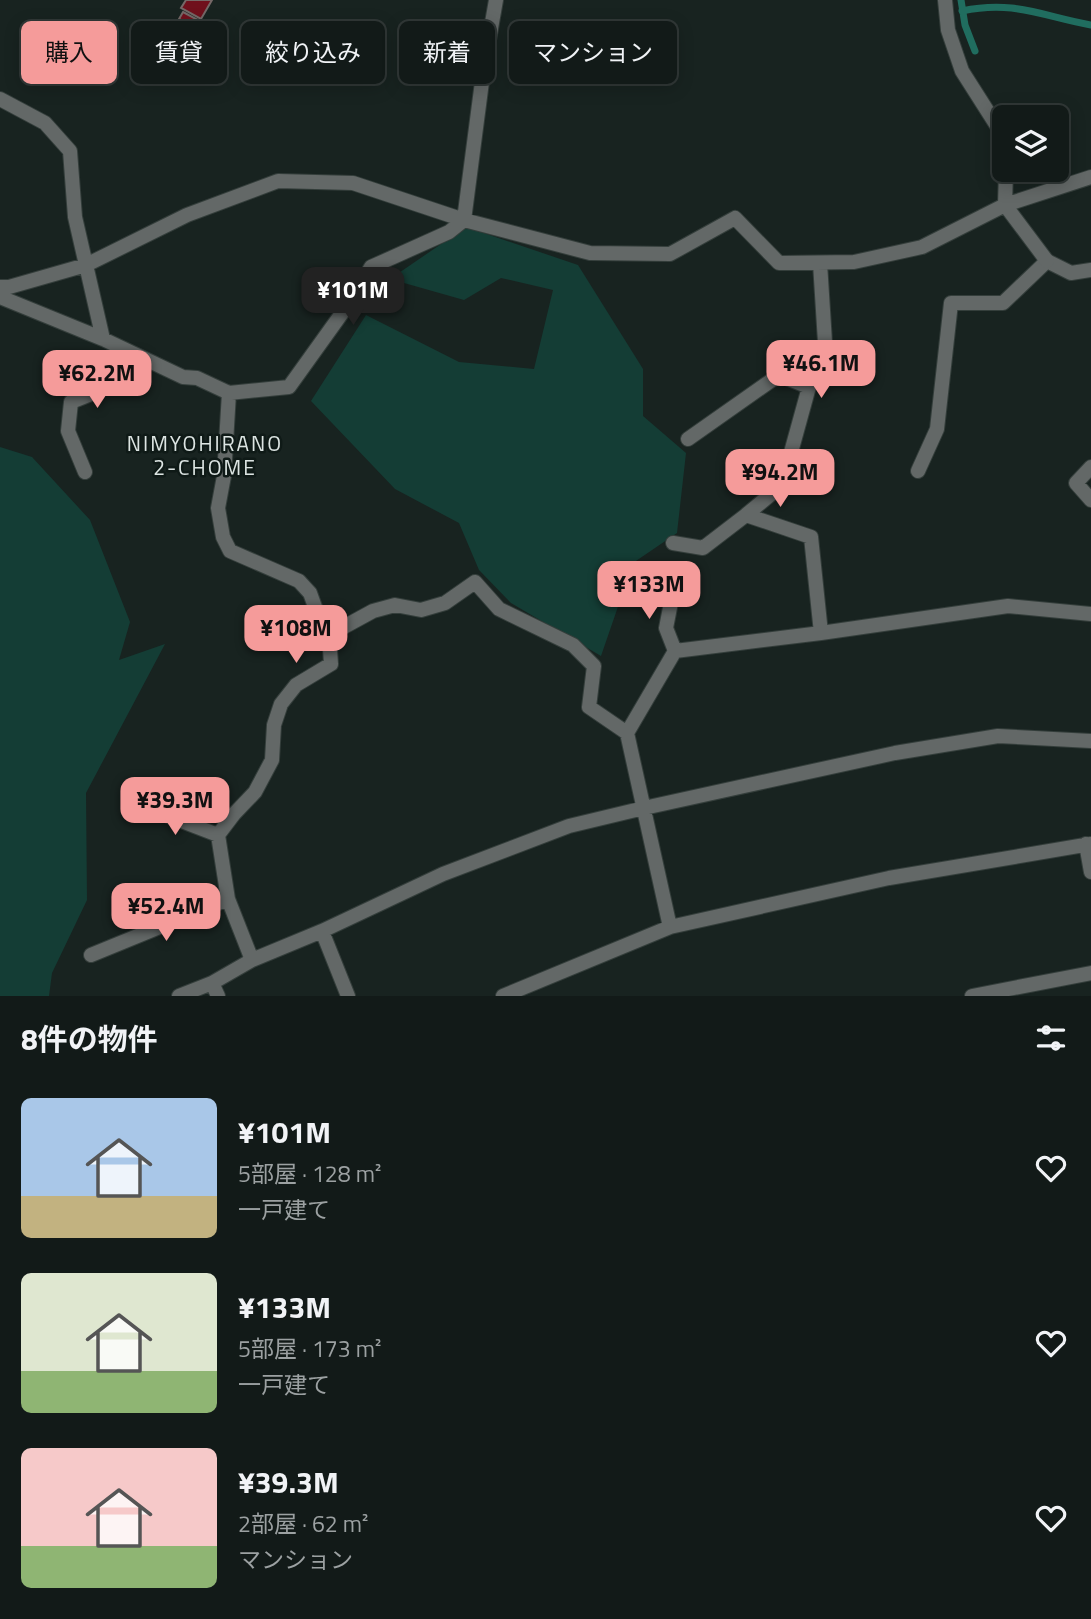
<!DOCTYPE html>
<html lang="ja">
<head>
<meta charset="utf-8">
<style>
  :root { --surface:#121a18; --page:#1f2725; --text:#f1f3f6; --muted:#9ca1a2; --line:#313837; --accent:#f59b9a }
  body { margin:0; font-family:"Titillium Web","Noto Sans JP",sans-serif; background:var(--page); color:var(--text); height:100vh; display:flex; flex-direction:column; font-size:26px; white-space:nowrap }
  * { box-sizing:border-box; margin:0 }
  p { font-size:23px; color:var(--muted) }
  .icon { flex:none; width:38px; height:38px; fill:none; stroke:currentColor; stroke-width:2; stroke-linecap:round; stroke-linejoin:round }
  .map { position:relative; height:996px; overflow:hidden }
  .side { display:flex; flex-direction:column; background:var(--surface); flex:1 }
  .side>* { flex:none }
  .hud { position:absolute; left:21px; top:21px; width:700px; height:63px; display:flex; gap:14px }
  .buttons { position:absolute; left:992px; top:105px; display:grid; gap:14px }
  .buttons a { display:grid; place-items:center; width:77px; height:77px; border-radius:10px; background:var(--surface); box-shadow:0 4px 18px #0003,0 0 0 2px var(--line); font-size:35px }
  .price { position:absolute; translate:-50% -60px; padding:0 16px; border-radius:14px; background:var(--accent); color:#111; font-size:23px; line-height:46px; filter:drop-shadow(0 2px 4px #0008) }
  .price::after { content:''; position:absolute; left:50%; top:42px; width:21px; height:16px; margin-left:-10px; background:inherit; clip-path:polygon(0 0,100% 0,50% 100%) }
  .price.on { background:#222; color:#fff }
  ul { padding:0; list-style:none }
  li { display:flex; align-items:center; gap:21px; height:175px; padding:0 21px }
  li span { display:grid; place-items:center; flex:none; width:196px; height:140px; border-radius:10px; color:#555 }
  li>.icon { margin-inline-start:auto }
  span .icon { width:84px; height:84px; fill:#fffc; stroke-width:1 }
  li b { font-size:30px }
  h2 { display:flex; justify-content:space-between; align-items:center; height:84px; padding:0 21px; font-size:30px }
  .tag { padding:0 24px; border-radius:10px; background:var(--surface); box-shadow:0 4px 18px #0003,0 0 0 2px var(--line); font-size:24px; line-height:63px }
  .tag.on { background:var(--accent); color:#111 }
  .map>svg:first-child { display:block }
  .green { fill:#143d35 }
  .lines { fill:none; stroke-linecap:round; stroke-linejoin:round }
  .stream { stroke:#206d5f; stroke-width:7 }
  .building { fill:#70101c; stroke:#756867; stroke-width:2 }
  .service-casing { stroke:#343e3b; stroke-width:16 }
  .minor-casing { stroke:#343e3b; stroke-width:16 }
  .service { stroke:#636867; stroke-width:14 }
  .minor { stroke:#636867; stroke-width:14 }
  .labels { text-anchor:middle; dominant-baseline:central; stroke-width:5; stroke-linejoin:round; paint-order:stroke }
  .neighbourhood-label { font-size:21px; letter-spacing:2px; fill:#dde5e3; stroke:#0f1a17 }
</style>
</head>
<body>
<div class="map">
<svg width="1091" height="996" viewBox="0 0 1091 996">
  <rect width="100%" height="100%" fill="#182320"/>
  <path class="green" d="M 466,227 L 578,265 L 643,369 L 643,416 L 686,453 L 677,533 L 633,563 L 601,656 L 511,603 L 479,570 L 459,523 L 395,489 L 311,401 L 366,315 L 459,362 L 534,369 L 553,290 L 501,278 L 464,300 L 390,279 Z
    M 0,447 L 32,457 L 90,520 L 130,622 L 119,660 L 165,644 L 86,793 L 87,900 L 52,973 L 49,996 L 0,996 Z"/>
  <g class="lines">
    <path class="stream" d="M 961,0 L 965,25 L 975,51
      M 962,11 C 1014,0 1042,16 1091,25"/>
  </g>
  <path class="building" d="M 186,0 L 212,0 L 201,19 L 181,8 Z
    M 183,12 L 198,20 L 194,26 L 179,19 Z"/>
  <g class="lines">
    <g class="service-casing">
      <path id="service" d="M 918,471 L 937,429 L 951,303 L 1003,303 L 1047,261 L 1071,273 L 1091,270"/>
    </g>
    <g class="minor-casing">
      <path id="minor" d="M 945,0 L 948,30 L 962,71 L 1004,137
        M 0,99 L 45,123 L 70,151 L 75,217 L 103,339
        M 1006,170 L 1005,205 L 1047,261
        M 0,287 L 9,287 L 86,265 L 187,215 L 278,181 L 353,183 L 464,220 L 590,253 L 670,254 L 735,218 L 779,263 L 854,262 L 922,247 L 1005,205 L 1091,177
        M 0,297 L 103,339 L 183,377 L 197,378 L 229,393 L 289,387 L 350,302 L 371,267 L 449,232 L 464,220 L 483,74 L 496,0
        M 229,393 L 224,476 L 218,508 L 223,537 L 230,551 L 299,581 L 310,593 L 319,618 L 329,635 L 331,664 L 296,685 L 281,704 L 274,725 L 272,760 L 255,792 L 234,814 L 218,835 L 228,899 L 252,960
        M 688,439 L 779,375 L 809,387 L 826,358 L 820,263
        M 1091,467 L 1076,483 L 1091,500
        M 85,472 L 68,431 L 71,402 L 91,394 L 121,348
        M 746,515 L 811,537 L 821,633
        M 673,543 L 703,548 L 746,515 L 782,485 L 809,387
        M 674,587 L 666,628 L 675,651
        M 329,635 L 373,611 L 395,605 L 421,610 L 445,603 L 475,582 L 499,609 L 573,645 L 594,666 L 589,707 L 627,733
        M 145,807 L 218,835
        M 1086,844 L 1091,872
        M 670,927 L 627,733 L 675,651 L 821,633 L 1008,606 L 1091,614
        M 322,931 L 348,996
        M 91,955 L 228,899
        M 212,983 L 218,996
        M 179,996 L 212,983 L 252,960 L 322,931 L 443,874 L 569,826 L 644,808 L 895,753 L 998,736 L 1091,741
        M 503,996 L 670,927 L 889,878 L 1091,844
        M 972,996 L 1091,973"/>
    </g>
    <use href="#service" class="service"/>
    <use href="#minor" class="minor"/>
  </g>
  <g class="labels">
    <g class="neighbourhood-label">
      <text x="205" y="443">NIMYOHIRANO<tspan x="205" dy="24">2-CHOME</tspan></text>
    </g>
  </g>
</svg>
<div class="buttons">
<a><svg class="icon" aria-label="layers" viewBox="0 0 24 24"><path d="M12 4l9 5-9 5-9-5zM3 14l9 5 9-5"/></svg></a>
</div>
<b class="price on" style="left:353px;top:327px">¥101M</b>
<b class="price" style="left:821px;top:400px">¥46.1M</b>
<b class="price" style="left:97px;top:410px">¥62.2M</b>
<b class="price" style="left:780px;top:509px">¥94.2M</b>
<b class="price" style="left:649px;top:621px">¥133M</b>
<b class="price" style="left:296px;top:665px">¥108M</b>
<b class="price" style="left:175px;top:837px">¥39.3M</b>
<b class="price" style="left:166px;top:943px">¥52.4M</b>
<div class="hud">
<a class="tag on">購入</a>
<a class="tag">賃貸</a>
<a class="tag">絞り込み</a>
<a class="tag">新着</a>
<a class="tag">マンション</a>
</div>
</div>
<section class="side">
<h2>8件の物件<svg class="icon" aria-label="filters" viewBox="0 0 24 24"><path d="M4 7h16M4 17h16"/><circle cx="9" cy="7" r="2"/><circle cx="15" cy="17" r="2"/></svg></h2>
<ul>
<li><span style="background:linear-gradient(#a9c7e8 70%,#c2b280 0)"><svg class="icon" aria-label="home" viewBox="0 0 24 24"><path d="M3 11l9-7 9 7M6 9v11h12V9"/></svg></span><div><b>¥101M</b><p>5部屋 · 128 m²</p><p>一戸建て</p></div><svg class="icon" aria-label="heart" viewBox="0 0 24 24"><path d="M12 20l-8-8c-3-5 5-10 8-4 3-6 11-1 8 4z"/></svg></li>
<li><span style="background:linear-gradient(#dfe7d0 70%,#8fb573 0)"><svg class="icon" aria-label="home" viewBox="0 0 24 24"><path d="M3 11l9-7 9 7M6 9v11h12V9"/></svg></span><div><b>¥133M</b><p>5部屋 · 173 m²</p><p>一戸建て</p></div><svg class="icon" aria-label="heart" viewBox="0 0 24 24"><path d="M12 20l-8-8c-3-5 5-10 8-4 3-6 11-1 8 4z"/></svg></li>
<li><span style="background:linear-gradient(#f6c9c9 70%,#8fb573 0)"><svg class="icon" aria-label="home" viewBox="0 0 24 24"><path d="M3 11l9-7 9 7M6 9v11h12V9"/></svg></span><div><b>¥39.3M</b><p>2部屋 · 62 m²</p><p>マンション</p></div><svg class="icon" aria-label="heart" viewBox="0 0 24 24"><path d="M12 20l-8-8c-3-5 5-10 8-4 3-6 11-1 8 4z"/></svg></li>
</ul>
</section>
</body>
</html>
